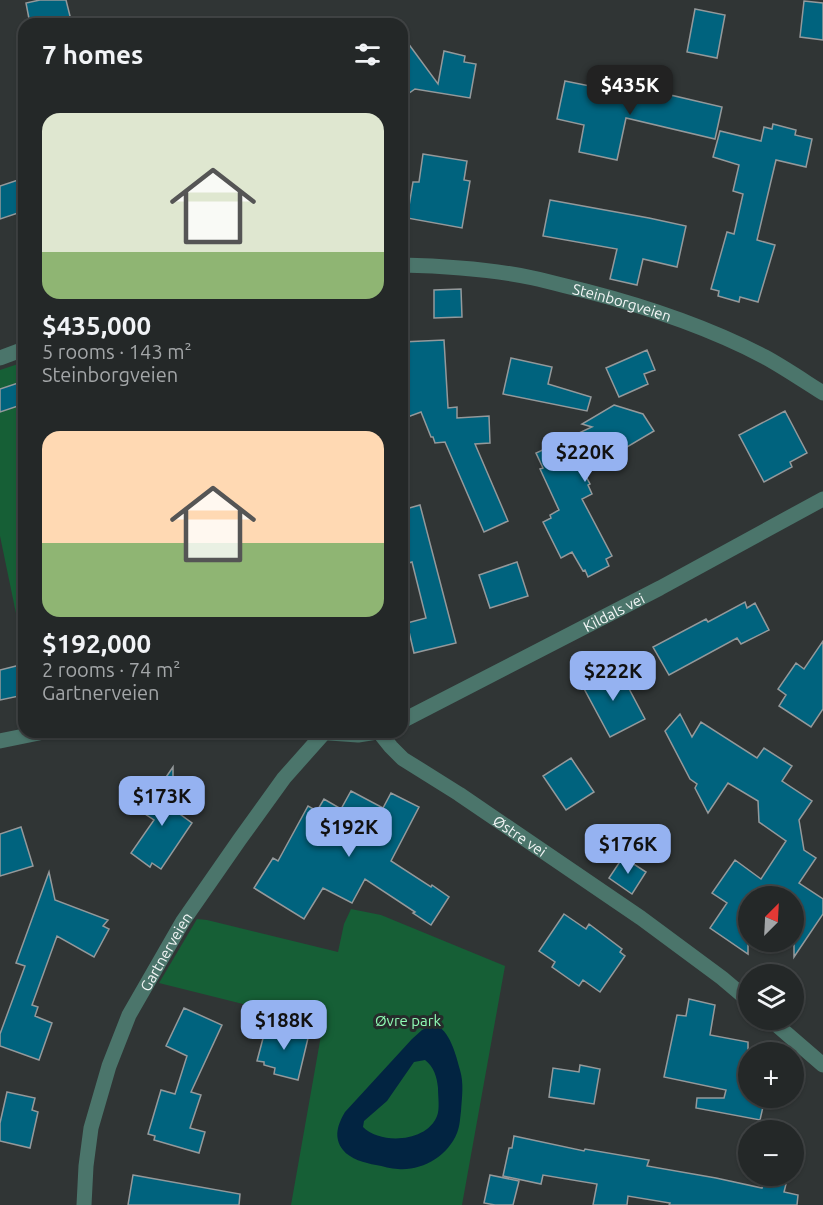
<!DOCTYPE html>
<html lang="en">
<head>
<meta charset="utf-8">
<style>
  :root { --surface:#242828; --page:#2c3030; --text:#f1f3f6; --muted:#a3a6a8; --line:#414445; --accent:#95b2f1 }
  body { margin:0; font-family:Ubuntu,sans-serif; background:var(--page); color:var(--text); height:100vh; display:flex; flex-direction:column; font-size:22px; white-space:nowrap }
  * { box-sizing:border-box; margin:0 }
  p { font-size:20px; color:var(--muted) }
  .icon { flex:none; width:33px; height:33px; fill:none; stroke:currentColor; stroke-width:2; stroke-linecap:round; stroke-linejoin:round }
  .map { position:relative; flex:1; overflow:hidden }
  .drawer { position:absolute; left:18px; top:18px; width:390px; height:720px; display:flex; flex-direction:column; background:var(--surface); border-radius:18px; box-shadow:0 2px 4px #0004,0 0 0 2px var(--line) }
  .drawer>* { flex:none }
  .needle { width:39px; rotate:24deg }
  .controls { position:absolute; left:738px; top:886px; display:grid; gap:12px }
  .controls a { display:grid; place-items:center; width:66px; height:66px; border-radius:50%; background:var(--surface); box-shadow:0 2px 4px #0004,0 0 0 2px var(--line); font-size:30px }
  .price { position:absolute; translate:-50% -51px; padding:0 14px; border-radius:12px; background:var(--accent); color:#111; font-size:20px; line-height:39px; filter:drop-shadow(0 2px 3px #0008) }
  .price::after { content:''; position:absolute; left:50%; top:36px; width:18px; height:14px; margin-left:-9px; background:inherit; clip-path:polygon(0 0,100% 0,50% 100%) }
  .price.current { background:#222; color:#fff }
  ul { padding:0; list-style:none }
  li { display:grid; align-content:center; gap:12px; height:318px; padding:0 24px }
  li span { display:grid; place-items:center; height:186px; border-radius:18px; color:#555 }
  li>.icon { margin-inline-start:auto }
  span .icon { width:108px; height:108px; fill:#fffc; stroke-width:1 }
  li b { font-size:26px }
  h2 { display:flex; justify-content:space-between; align-items:center; height:72px; padding:0 24px; font-size:26px }
  .map>svg:first-child { display:block }
  .green { fill:#165f36 }
  .water { fill:#022441; fill-rule:evenodd }
  .building { fill:#00637e; stroke:#94999b; stroke-width:1.5 }
  .lines { fill:none; stroke-linecap:round; stroke-linejoin:round }
  .minor { stroke:#4b756b; stroke-width:15 }
  .labels { text-anchor:middle; dominant-baseline:central; stroke-width:6; stroke-linejoin:round; paint-order:stroke }
  .street-label { font-size:15px; fill:#f2f5f5; stroke:#262b2b }
  .park-label { font-size:15px; fill:#90fcb5; stroke:#262b2b }
</style>
</head>
<body>
<div class="map">
<svg width="823" height="1205" viewBox="0 0 823 1205">
  <rect width="100%" height="100%" fill="#303535"/>
  <path class="green" d="M 24,362 L 24,652 L 0,536 L 0,370 Z
    M 351,909 L 381,915 L 505,966 L 462,1205 L 291,1205 L 323,1024 L 159,983 L 197,919 L 207,920 L 338,952 L 344,924 Z"/>
  <path class="water" d="M 434,1024 C 450,1030 456,1055 460,1070 C 464,1083 462,1097 461,1111 C 460,1118 460,1126 457,1133 C 448,1156 422,1171 398,1169 C 391,1169 383,1166 376,1165 C 365,1163 350,1159 343,1150 C 333,1137 338,1124 345,1112 L 412,1039 L 422,1030 ZM 425,1060 C 434,1067 437,1077 438,1088 C 438,1097 440,1109 437,1116 C 427,1142 381,1145 363,1127 L 364,1121 L 387,1101 L 414,1062 Z"/>
  <path class="building" d="M 40,0 L 66,0 L 72,24 L 30,24 L 26,3 Z
    M 804,1 L 823,3 L 823,40 L 800,37 Z
    M 695,9 L 725,15 L 717,58 L 687,52 Z
    M 402,35 L 438,84 L 444,51 L 465,56 L 464,62 L 476,64 L 470,98 L 415,89 L 402,98 Z
    M 565,81 L 664,101 L 666,94 L 722,107 L 715,139 L 626,118 L 617,160 L 579,152 L 584,125 L 557,119 Z
    M 773,124 L 796,130 L 795,135 L 812,139 L 806,167 L 776,160 L 757,240 L 775,245 L 758,302 L 740,297 L 739,302 L 718,296 L 719,291 L 711,289 L 727,232 L 734,234 L 743,194 L 733,191 L 739,165 L 713,157 L 720,131 L 761,141 L 764,127 L 772,129 Z
    M 423,154 L 467,161 L 464,180 L 470,181 L 462,228 L 407,218 L 413,182 L 419,182 Z
    M 24,178 L 24,211 L 0,219 L 0,186 Z
    M 550,200 L 649,218 L 686,226 L 677,267 L 643,259 L 637,285 L 610,279 L 617,249 L 543,236 Z
    M 461,289 L 462,317 L 434,318 L 434,290 Z
    M 444,340 L 448,408 L 457,407 L 457,418 L 489,416 L 490,443 L 475,444 L 508,521 L 484,532 L 445,442 L 435,443 L 433,437 L 431,437 L 421,412 L 405,418 L 402,342 Z
    M 647,350 L 655,370 L 644,374 L 648,384 L 619,397 L 606,368 Z
    M 511,358 L 552,367 L 548,384 L 591,397 L 587,411 L 503,394 Z
    M 24,381 L 24,404 L 0,412 L 0,389 Z
    M 614,405 L 643,414 L 654,431 L 622,450 L 619,444 L 581,467 L 590,484 L 588,485 L 592,494 L 582,499 L 612,556 L 606,559 L 609,566 L 588,577 L 585,570 L 583,571 L 572,552 L 561,558 L 543,522 L 551,518 L 550,515 L 559,510 L 540,469 L 543,468 L 536,453 L 592,427 L 582,424 Z
    M 785,411 L 807,453 L 790,462 L 792,467 L 764,482 L 739,435 Z
    M 420,505 L 456,643 L 414,653 L 407,623 L 426,618 L 412,562 L 402,565 L 402,510 Z
    M 517,562 L 528,596 L 490,608 L 479,575 Z
    M 745,602 L 747,608 L 755,603 L 769,630 L 741,644 L 737,638 L 669,675 L 653,647 L 706,619 L 708,622 Z
    M 823,641 L 823,709 L 811,727 L 779,706 L 786,695 L 778,689 L 796,663 L 804,669 Z
    M 24,664 L 24,695 L 0,700 L 0,670 Z
    M 610,667 L 621,688 L 627,685 L 645,719 L 610,737 L 581,683 Z
    M 680,714 L 692,737 L 701,722 L 757,758 L 764,748 L 792,766 L 782,781 L 812,801 L 799,820 L 804,850 L 816,858 L 799,883 L 823,899 L 823,914 L 794,957 L 794,897 L 748,897 L 748,954 L 710,928 L 727,903 L 712,893 L 735,860 L 761,879 L 786,841 L 759,822 L 758,801 L 728,783 L 708,813 L 695,788 L 697,784 L 690,779 L 665,731 Z
    M 571,758 L 594,792 L 566,810 L 543,776 Z
    M 173,767 L 173,809 L 192,823 L 161,869 L 152,863 L 150,867 L 131,853 L 154,820 L 142,812 Z
    M 351,791 L 383,808 L 391,793 L 419,807 L 391,861 L 431,887 L 432,885 L 449,897 L 431,925 L 413,913 L 415,912 L 365,879 L 352,903 L 323,888 L 304,919 L 254,888 L 273,858 L 278,861 L 308,806 L 317,811 L 324,799 L 341,809 Z
    M 21,827 L 33,866 L 0,876 L 0,834 Z
    M 623,857 L 646,872 L 632,894 L 609,878 Z
    M 49,872 L 55,900 L 108,920 L 103,926 L 109,929 L 94,957 L 57,936 L 32,1005 L 38,1007 L 35,1016 L 52,1023 L 39,1060 L 0,1046 L 0,1034 L 25,966 L 16,963 Z
    M 564,914 L 586,929 L 589,924 L 622,949 L 620,952 L 625,956 L 600,992 L 583,980 L 579,986 L 552,967 L 555,962 L 539,951 Z
    M 689,999 L 715,1005 L 710,1035 L 748,1042 L 748,1098 L 765,1098 L 760,1120 L 696,1108 L 697,1098 L 724,1098 L 726,1090 L 664,1077 L 677,1015 L 686,1016 Z
    M 184,1008 L 222,1025 L 191,1092 L 201,1095 L 190,1128 L 205,1132 L 199,1153 L 154,1140 L 155,1136 L 148,1134 L 161,1090 L 175,1094 L 187,1056 L 166,1046 Z
    M 273,1025 L 309,1034 L 298,1080 L 274,1074 L 275,1068 L 264,1065 L 264,1062 L 257,1061 L 266,1027 L 273,1029 Z
    M 580,1065 L 600,1069 L 594,1104 L 549,1097 L 553,1068 L 579,1072 Z
    M 7,1092 L 35,1098 L 32,1110 L 38,1112 L 30,1148 L 0,1141 L 0,1123 Z
    M 514,1136 L 584,1151 L 585,1149 L 649,1160 L 647,1166 L 716,1178 L 762,1188 L 764,1181 L 786,1184 L 784,1192 L 798,1195 L 797,1205 L 669,1205 L 670,1203 L 628,1196 L 627,1205 L 593,1205 L 597,1184 L 543,1175 L 541,1184 L 503,1176 L 509,1148 L 512,1148 Z
    M 133,1175 L 240,1194 L 239,1205 L 128,1205 Z
    M 490,1175 L 519,1181 L 513,1205 L 495,1205 L 484,1203 Z"/>
  <g class="lines">
    <g class="minor">
      <path id="s1" d="M 402,265 C 445,266 491,269 533,278 C 551,282 569,287 586,291 C 648,307 708,327 765,357 C 785,368 804,381 823,393"/>
      <path d="M 0,358 L 24,349"/>
      <path id="s2" d="M 402,721 L 660,588 L 823,499"/>
      <path d="M 315,732 L 358,735 L 377,732"/>
      <path id="s3" d="M 379,732 L 391,747 L 403,759 L 459,794 L 641,918 L 722,978 L 748,1000"/>
      <path d="M 0,741 L 44,732"/>
      <path d="M 771,1020 L 823,1065"/>
      <path id="s4" d="M 84,1205 L 86,1166 L 91,1128 L 109,1066 L 129,1015 L 183,921 L 240,839 L 284,778 L 324,733"/>
    </g>
  </g>
  <g class="labels">
    <g class="street-label">
      <text stroke="none"><textPath href="#s1" startOffset="224">Steinborgveien</textPath></text>
      <text stroke="none"><textPath href="#s2" startOffset="238">Kildals vei</textPath></text>
      <text stroke="none"><textPath href="#s3" startOffset="176">Østre vei</textPath></text>
      <text stroke="none"><textPath href="#s4" startOffset="270">Gartnerveien</textPath></text>
    </g>
    <g class="park-label">
      <text x="408" y="1020">Øvre park</text>
    </g>
  </g>
</svg>
<div class="controls">
<a><svg class="needle" viewBox="-14 -14 28 28"><path d="M0-13l5 13h-10z" fill="#e53935"/><path d="M0 13l5-13h-10z" fill="#a3a6a8"/></svg></a>
<a><svg class="icon" aria-label="layers" viewBox="0 0 24 24"><path d="M12 4l9 5-9 5-9-5zM3 14l9 5 9-5"/></svg></a>
<a>+</a>
<a>−</a>
</div>
<b class="price current" style="left:630px;top:116px">$435K</b>
<b class="price" style="left:585px;top:483px">$220K</b>
<b class="price" style="left:613px;top:702px">$222K</b>
<b class="price" style="left:162px;top:827px">$173K</b>
<b class="price" style="left:349px;top:858px">$192K</b>
<b class="price" style="left:628px;top:875px">$176K</b>
<b class="price" style="left:284px;top:1051px">$188K</b>
<section class="drawer">
<h2>7 homes<svg class="icon" aria-label="filters" viewBox="0 0 24 24"><path d="M4 7h16M4 17h16"/><circle cx="9" cy="7" r="2"/><circle cx="15" cy="17" r="2"/></svg></h2>
<ul>
<li><span style="background:linear-gradient(#dfe7d0 75%,#8fb573 0)"><svg class="icon" aria-label="home" viewBox="0 0 24 24"><path d="M3 11l9-7 9 7M6 9v11h12V9"/></svg></span><div><b>$435,000</b><p>5 rooms · 143 m²</p><p>Steinborgveien</p></div></li>
<li><span style="background:linear-gradient(#ffd9b3 60%,#8fb573 0)"><svg class="icon" aria-label="home" viewBox="0 0 24 24"><path d="M3 11l9-7 9 7M6 9v11h12V9"/></svg></span><div><b>$192,000</b><p>2 rooms · 74 m²</p><p>Gartnerveien</p></div></li>
</ul>
</section>
</div>
</body>
</html>
